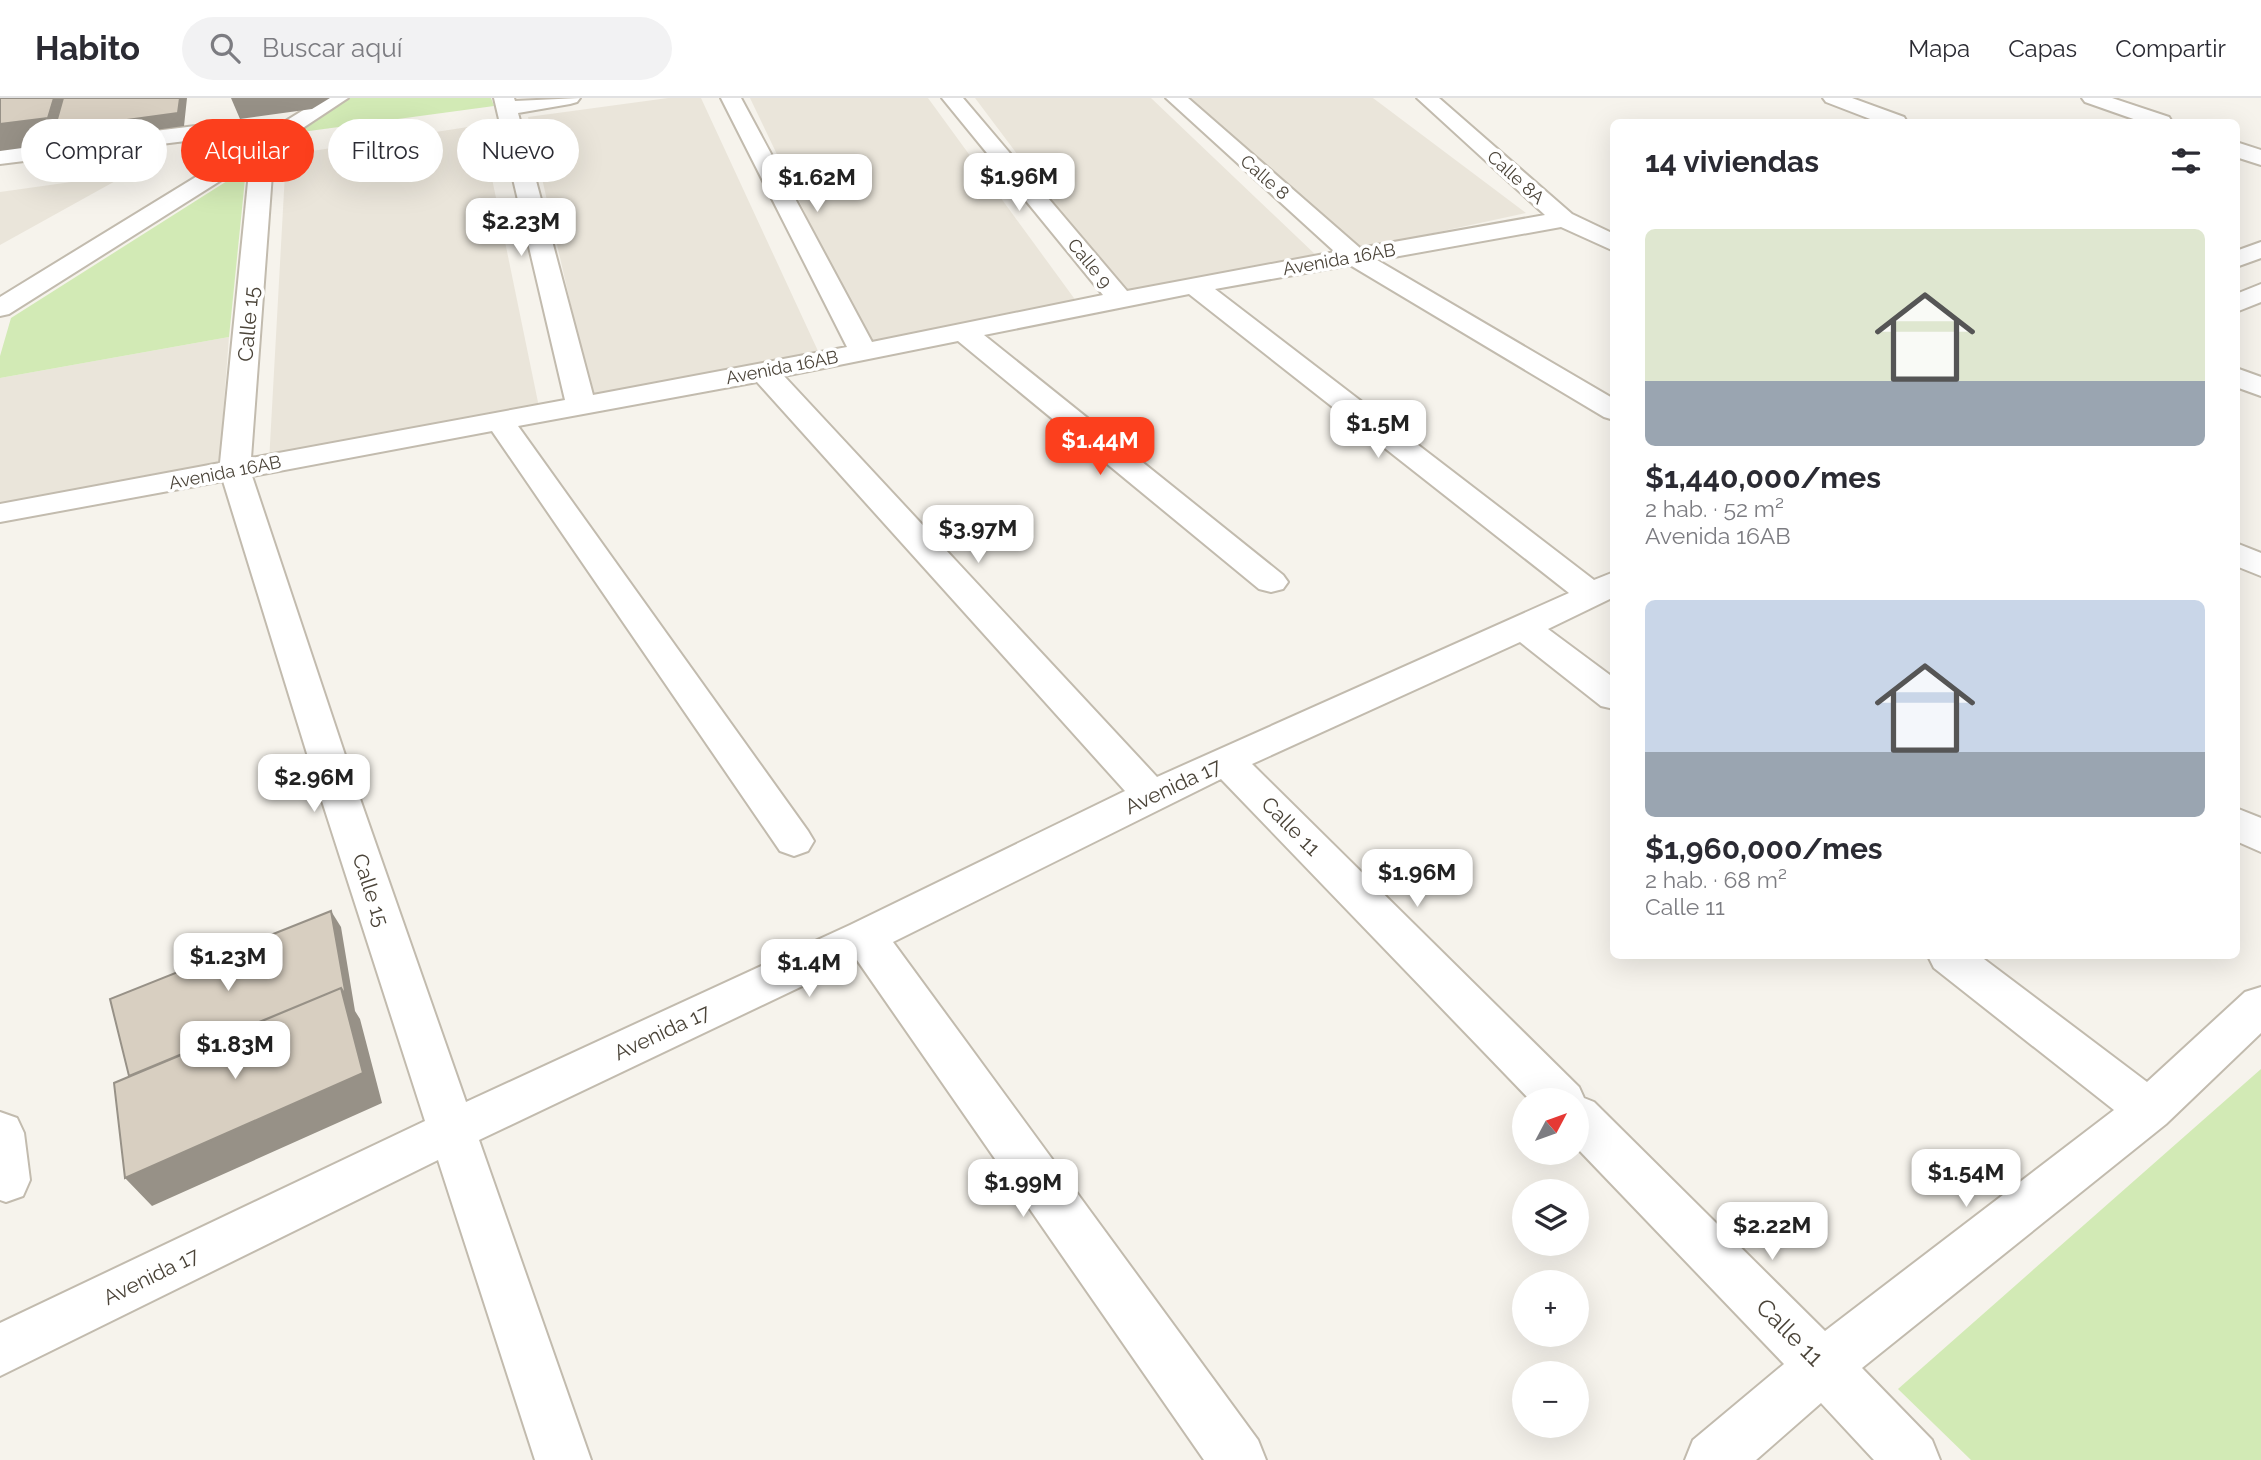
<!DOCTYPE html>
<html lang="es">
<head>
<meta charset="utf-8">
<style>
  :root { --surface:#fff; --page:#f2f2f3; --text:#2b2b33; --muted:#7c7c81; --line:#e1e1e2; --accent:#fc3f1d }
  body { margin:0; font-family:Raleway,sans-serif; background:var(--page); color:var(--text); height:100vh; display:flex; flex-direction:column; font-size:26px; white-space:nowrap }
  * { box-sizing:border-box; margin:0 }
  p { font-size:23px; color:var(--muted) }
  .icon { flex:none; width:38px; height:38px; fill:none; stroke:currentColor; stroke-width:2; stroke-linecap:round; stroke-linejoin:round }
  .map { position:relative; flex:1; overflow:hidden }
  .panel { position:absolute; left:1610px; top:21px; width:630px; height:840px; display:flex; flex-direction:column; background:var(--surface); border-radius:10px; box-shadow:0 7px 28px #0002 }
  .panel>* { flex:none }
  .hud { position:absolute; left:21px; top:21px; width:665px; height:63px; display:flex; gap:14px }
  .needle { width:46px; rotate:49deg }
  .buttons { position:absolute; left:1512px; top:990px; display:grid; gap:14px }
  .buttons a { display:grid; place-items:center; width:77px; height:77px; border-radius:50%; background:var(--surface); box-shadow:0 7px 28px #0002; font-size:35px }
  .price { position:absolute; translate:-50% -60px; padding:0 16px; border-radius:14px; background:#fff; color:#222; font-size:23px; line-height:46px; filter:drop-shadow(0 2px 4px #0008) }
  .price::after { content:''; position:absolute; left:50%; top:42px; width:21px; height:16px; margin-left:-10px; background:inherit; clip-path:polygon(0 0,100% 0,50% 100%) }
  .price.selected { background:var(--accent); color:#fff }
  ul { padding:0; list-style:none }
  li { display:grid; align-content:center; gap:14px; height:371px; padding:0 35px }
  li span { display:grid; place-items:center; height:217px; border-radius:10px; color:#555 }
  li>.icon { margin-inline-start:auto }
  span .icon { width:126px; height:126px; fill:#fffc; stroke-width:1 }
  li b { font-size:30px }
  h2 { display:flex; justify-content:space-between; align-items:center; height:84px; padding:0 35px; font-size:30px }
  .pill { padding:0 24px; border-radius:32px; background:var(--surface); box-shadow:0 7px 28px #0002; font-size:24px; line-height:63px }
  .pill.selected { background:var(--accent); color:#fff }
  header { display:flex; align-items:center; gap:42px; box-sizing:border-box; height:98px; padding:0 35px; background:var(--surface); border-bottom:2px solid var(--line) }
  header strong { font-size:33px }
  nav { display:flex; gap:38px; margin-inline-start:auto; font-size:24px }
  .search { width:490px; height:63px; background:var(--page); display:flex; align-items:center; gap:18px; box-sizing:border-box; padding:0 24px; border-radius:38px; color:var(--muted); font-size:26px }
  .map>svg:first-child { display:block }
  .residential { fill:#eae5da }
  .green { fill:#d2eab5 }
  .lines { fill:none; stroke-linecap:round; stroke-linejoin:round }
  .minor-casing { stroke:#c2bbae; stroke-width:4 }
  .minor { fill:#fff; fill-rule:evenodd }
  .shaded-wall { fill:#979187 }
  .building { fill:#d8cfc1; stroke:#979187; stroke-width:2 }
  .labels { text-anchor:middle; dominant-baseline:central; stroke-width:7; stroke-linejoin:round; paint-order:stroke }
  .far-street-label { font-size:18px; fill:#4b4439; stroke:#fff }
  .street-label { font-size:21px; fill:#4b4439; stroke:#fff }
  .near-street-label { font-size:24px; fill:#4b4439; stroke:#fff }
</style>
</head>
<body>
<header>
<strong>Habito</strong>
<div class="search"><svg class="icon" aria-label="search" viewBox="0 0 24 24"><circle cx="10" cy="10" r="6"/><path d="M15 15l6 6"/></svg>Buscar aquí</div>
<nav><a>Mapa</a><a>Capas</a><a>Compartir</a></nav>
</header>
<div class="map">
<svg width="2261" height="1362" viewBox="0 0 2261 1362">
  <rect width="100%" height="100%" fill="#f6f3ec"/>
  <path class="residential" d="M 668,0 L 701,0 L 818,253 L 592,300 L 528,19 Z
    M 750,0 L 928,0 L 1079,207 L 868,247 Z
    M 975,0 L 1151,0 L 1318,159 L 1123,197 Z
    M 1190,0 L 1373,0 L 1526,115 L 1360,151 Z
    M 481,27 L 540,314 L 269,364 L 286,57 Z
    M 128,76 L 0,147 L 0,94 Z
    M 229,239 L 219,369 L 0,408 L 0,280 Z"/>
  <path class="green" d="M 347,0 L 491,0 L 494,8 L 287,36 Z
    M 246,71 L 229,239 L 0,280 L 0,258 L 11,220 Z
    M 2261,971 L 2261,1362 L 1971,1362 L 1898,1291 Z"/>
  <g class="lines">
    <g class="minor-casing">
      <path id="minor" d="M 323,0 L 348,0 L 274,49 L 251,360 L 565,302 L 494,0 L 514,0 L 515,3 L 580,0 L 577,4 L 570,6 L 518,15 L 593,297 L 847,249 L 721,0 L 741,0 L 872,244 L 1103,197 L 942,0 L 963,0 L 1127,193 L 1335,154 L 1166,0 L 1188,0 L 1360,150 L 1545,117 L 1417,0 L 1439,0 L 1572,116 L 1614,136 L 1614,153 L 1561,129 L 1377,162 L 1614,301 L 1614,322 L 1604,319 L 1350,167 L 1215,191 L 1594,482 L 1614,474 L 1614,499 L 1548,531 L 1614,580 L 1614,611 L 1601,608 L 1520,544 L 1252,666 L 1579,989 L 1584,1000 L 1594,1004 L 1825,1233 L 2114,1012 L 1934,870 L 1928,858 L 1980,858 L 2147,984 L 2245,894 L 2261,889 L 2261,935 L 2166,1026 L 1862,1270 L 1932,1342 L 1940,1362 L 1874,1362 L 1821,1305 L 1756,1362 L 1685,1362 L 1693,1342 L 1784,1266 L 1577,1050 L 1577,1003 L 1531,1003 L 1221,681 L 893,844 L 1258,1342 L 1266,1362 L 1204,1362 L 857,862 L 479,1042 L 591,1362 L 535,1362 L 438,1062 L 0,1278 L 0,1225 L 425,1023 L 313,675 L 223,383 L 0,424 L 0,406 L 220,365 L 250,64 L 9,216 L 0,218 L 0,199 L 248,47 L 226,38 L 0,66 L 0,52 L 228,24 L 263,37 ZM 1189,196 L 1569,495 L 1157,679 L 784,278 L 958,243 L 1259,491 L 1271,494 L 1283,491 L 1288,484 L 1283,477 L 984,237 ZM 757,284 L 1125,693 L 850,827 L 466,1004 L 351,675 L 252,378 L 492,333 L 780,753 L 794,758 L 808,753 L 814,743 L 808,733 L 518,328 Z
        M 1823,0 L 1852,0 L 1904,19 L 1907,24 L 1878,24 L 1826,4 Z
        M 2082,0 L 2112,0 L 2169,19 L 2172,24 L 2142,24 L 2085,4 Z
        M 2236,44 L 2261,52 L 2261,67 L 2236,59 Z
        M 2261,144 L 2261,160 L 2236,169 L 2236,153 Z
        M 2261,186 L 2261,204 L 2236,214 L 2236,196 Z
        M 2236,270 L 2261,279 L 2261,298 L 2236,289 Z
        M 2236,445 L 2261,455 L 2261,478 L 2236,468 Z
        M 2236,710 L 2261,720 L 2261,754 L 2236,743 Z
        M 0,1014 L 17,1020 L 24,1035 L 30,1082 L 23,1098 L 6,1104 L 0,1102 Z"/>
    </g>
    <use href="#minor" class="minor"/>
  </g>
  <path class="shaded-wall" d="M 54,0 L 187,0 L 184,28 L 0,53 L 0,26 Z
    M 231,0 L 330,0 L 312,11 L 240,21 Z
    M 331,813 L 341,829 L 355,913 L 360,921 L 382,1005 L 152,1108 L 125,1080 L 341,890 Z"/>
  <path class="building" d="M 0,0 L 54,0 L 48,20 L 0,26 Z
    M 63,0 L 180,0 L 178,15 L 54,32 Z
    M 331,813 L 346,898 L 341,890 L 129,978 L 110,901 Z
    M 341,890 L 363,975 L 125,1080 L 114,985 Z"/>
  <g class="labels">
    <g class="far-street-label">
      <text transform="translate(1265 79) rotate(41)">Calle 8</text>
      <text transform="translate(1516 79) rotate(42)">Calle 8A</text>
      <text transform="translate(1339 161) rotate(-10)">Avenida 16AB</text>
      <text transform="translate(1090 165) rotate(50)">Calle 9</text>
      <text transform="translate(782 269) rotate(-11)">Avenida 16AB</text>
      <text transform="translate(225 374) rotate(-11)">Avenida 16AB</text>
    </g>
    <g class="street-label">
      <text transform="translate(248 226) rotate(-85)">Calle 15</text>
      <text transform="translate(1173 688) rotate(-25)">Avenida 17</text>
      <text transform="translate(1291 728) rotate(45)">Calle 11</text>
      <text transform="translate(371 792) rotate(72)">Calle 15</text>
      <text transform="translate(662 934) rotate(-25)">Avenida 17</text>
      <text transform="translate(151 1178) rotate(-26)">Avenida 17</text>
    </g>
    <g class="near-street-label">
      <text transform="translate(1790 1234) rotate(45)">Calle 11</text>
    </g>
  </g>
</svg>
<div class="buttons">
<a><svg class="needle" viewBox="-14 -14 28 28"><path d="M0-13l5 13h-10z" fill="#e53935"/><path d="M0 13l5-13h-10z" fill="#7c7c81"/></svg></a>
<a><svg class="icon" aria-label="layers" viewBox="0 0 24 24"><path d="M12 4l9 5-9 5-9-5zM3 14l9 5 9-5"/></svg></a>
<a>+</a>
<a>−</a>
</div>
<b class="price" style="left:1019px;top:115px">$1.96M</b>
<b class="price" style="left:817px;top:116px">$1.62M</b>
<b class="price" style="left:521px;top:160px">$2.23M</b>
<b class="price" style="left:1378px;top:362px">$1.5M</b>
<b class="price selected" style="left:1100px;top:379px">$1.44M</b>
<b class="price" style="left:978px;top:467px">$3.97M</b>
<b class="price" style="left:314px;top:716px">$2.96M</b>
<b class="price" style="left:1417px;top:811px">$1.96M</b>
<b class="price" style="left:228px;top:895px">$1.23M</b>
<b class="price" style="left:809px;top:901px">$1.4M</b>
<b class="price" style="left:235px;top:983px">$1.83M</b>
<b class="price" style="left:1966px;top:1111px">$1.54M</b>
<b class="price" style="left:1023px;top:1121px">$1.99M</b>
<b class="price" style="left:1772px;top:1164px">$2.22M</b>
<div class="hud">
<a class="pill">Comprar</a>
<a class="pill selected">Alquilar</a>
<a class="pill">Filtros</a>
<a class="pill">Nuevo</a>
</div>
<section class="panel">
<h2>14 viviendas<svg class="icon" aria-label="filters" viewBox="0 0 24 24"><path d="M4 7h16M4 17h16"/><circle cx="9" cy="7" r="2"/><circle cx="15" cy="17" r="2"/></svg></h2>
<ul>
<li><span style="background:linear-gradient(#dfe7d0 70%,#9aa5b1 0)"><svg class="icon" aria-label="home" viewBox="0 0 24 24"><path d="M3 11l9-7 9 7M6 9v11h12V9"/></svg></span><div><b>$1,440,000/mes</b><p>2 hab. · 52 m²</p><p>Avenida 16AB</p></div></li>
<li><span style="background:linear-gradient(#c9d6e8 70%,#9aa5b1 0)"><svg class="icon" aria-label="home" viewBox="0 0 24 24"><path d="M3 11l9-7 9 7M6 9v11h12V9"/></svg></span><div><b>$1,960,000/mes</b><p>2 hab. · 68 m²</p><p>Calle 11</p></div></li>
</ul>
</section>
</div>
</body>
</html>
